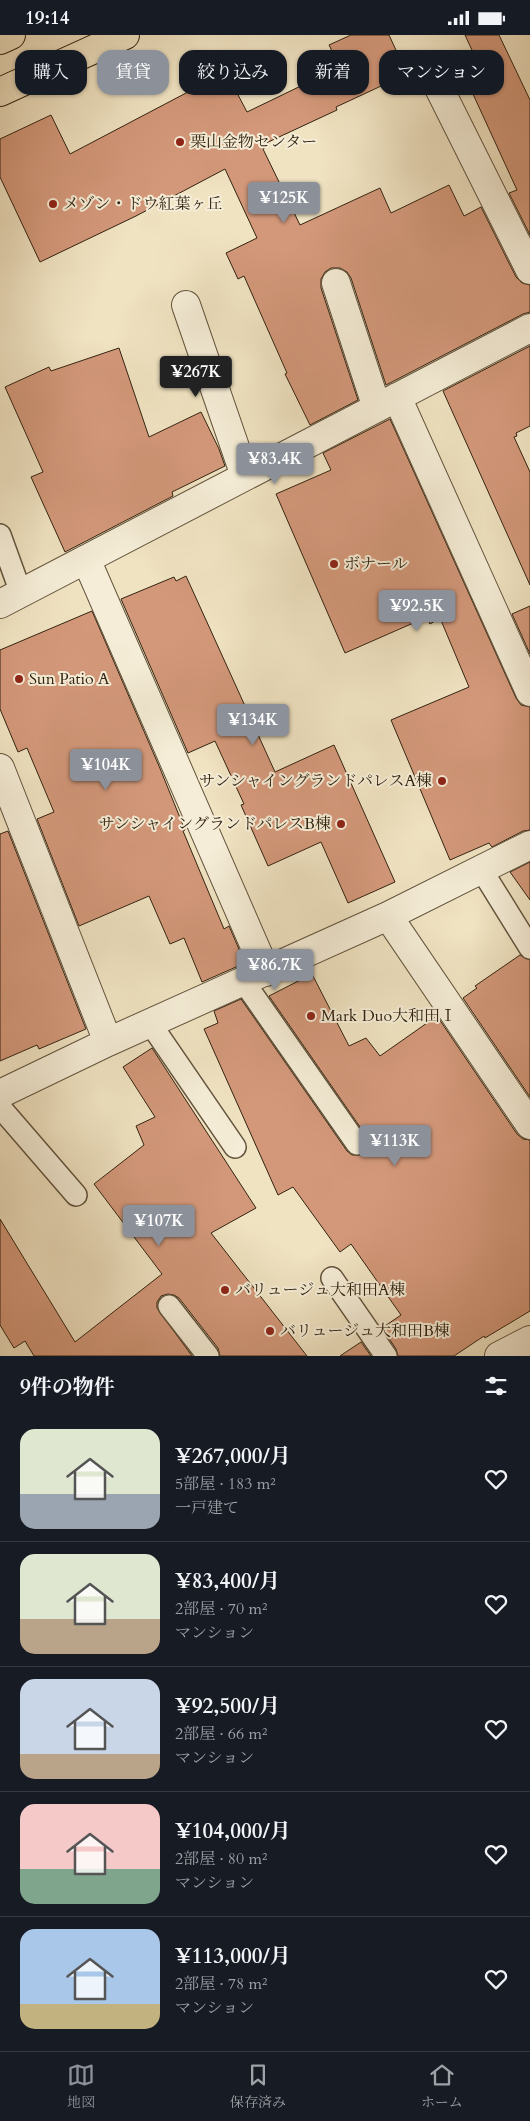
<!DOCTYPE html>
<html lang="ja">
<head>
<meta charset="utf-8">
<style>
  :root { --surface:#171b24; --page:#242831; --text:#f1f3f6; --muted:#9ea1a6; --line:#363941; --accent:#8c9099 }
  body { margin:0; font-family:Cardo,"Noto Serif JP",serif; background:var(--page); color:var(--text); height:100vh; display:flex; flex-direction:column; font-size:19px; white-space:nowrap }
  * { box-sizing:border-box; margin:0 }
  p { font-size:16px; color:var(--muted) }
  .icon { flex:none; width:28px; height:28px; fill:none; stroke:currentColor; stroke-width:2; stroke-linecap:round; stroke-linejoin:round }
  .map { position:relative; height:1321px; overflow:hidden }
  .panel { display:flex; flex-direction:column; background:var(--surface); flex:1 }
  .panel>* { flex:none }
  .guide { position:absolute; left:15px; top:15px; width:500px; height:45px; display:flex; gap:10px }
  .price { position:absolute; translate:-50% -42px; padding:0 11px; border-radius:5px; background:var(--accent); color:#fff; font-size:16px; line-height:32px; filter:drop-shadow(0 1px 2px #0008) }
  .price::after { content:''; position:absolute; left:50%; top:30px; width:15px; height:11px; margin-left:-8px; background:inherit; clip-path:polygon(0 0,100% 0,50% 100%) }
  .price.on { background:#222; color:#fff }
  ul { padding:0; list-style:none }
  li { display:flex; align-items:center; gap:15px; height:125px; padding:0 20px }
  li+li { border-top:1px solid var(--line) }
  li span { display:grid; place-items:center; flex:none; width:140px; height:100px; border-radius:15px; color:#555 }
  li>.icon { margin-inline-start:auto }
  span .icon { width:60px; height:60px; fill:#fffc; stroke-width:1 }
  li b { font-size:21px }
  h2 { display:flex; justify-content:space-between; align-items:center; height:60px; padding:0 20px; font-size:21px }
  .tag { padding:0 18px; border-radius:15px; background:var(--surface); box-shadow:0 1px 4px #0004; font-size:18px; line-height:45px }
  .tag.on { background:var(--accent); color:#fff }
  .status { display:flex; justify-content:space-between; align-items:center; height:35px; padding:0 25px; background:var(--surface); direction:ltr }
  .status svg { height:14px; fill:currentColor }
  .dock { display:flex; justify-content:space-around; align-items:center; height:70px; border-top:1px solid var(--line); background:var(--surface); font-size:14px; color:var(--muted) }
  .dock a { display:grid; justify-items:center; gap:2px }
  .dock .on { color:var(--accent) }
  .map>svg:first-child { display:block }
  .building { fill:#d3987a; stroke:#322310 }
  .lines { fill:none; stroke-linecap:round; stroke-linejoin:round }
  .lane-casing { stroke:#62533c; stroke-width:24 }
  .street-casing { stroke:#62533c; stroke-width:30 }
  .primary-casing { stroke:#322310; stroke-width:30 }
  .lane { stroke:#f5edd7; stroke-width:21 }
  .street { stroke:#f5edd7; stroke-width:28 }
  .primary { stroke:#f0e3c2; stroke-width:28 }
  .poi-dot { fill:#8f2418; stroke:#f5edd7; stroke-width:2 }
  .labels { text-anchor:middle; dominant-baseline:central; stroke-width:4; stroke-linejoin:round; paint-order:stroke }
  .poi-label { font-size:16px; fill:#322310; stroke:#f5edd7; text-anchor:start }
</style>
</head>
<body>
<div class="status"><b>19:14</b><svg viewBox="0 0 49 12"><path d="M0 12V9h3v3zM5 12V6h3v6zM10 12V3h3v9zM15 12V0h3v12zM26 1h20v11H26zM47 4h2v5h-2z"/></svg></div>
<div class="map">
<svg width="530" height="1321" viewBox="0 0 530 1321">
  <rect width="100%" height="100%" fill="#f0e3c2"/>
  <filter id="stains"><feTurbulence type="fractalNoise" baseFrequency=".004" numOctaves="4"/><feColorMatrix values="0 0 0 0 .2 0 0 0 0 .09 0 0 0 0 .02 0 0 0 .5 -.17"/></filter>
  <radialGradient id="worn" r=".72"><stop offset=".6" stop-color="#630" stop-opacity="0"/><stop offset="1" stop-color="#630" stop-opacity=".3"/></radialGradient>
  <path class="building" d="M 351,0 L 389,0 L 407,39 L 336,72 L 337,75 L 264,109 L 266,112 L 263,114 L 300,190 L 380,153 L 391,178 L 449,150 L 464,181 L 481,172 L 516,242 L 522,248 L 530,250 L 530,277 L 523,279 L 386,350 L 351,243 L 347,237 L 340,233 L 331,233 L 325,237 L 321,244 L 321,253 L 358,365 L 310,390 L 285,339 L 287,338 L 244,241 L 238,244 L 226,218 L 257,203 L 225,134 L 136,181 L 40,227 L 0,142 L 0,104 L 51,80 L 70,119 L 226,37 L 247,77 L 340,32 L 329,10 Z
    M 465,0 L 499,0 L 530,65 L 530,200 L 509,158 L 517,155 L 467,46 L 483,39 Z
    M 530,311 L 530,391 L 516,398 L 517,401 L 514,402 L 530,437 L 530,550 L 443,356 Z
    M 119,313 L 149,402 L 201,377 L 219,414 L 225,431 L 172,457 L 173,461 L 65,517 L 31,442 L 43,437 L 5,352 L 49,332 L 51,336 Z
    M 390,384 L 516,663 L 521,670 L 530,672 L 530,795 L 523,796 L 492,812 L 489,808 L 450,825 L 391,685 L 469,652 L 440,583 L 430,589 L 427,582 L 345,618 L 276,459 L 331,435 L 323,418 Z
    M 186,541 L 275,737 L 334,710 L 395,847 L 348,868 L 321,807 L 268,831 L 241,770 L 244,769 L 215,706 L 188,718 L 121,564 L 174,542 L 176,546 Z
    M 530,571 L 530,619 L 512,579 Z
    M 92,576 L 159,731 L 185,795 L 183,796 L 224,894 L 229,891 L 245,928 L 202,947 L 184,903 L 170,909 L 149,861 L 79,891 L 37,784 L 54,777 L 27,713 L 18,717 L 0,674 L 0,615 Z
    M 8,796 L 86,994 L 39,1014 L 37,1010 L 0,1026 L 0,799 Z
    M 530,827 L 530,865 L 510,837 Z
    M 520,920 L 530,925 L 530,1062 L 463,963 L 477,953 L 475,951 Z
    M 312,939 L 349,1011 L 366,1003 L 380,1021 L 437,981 L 517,1099 L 523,1104 L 530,1105 L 530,1276 L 485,1303 L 484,1301 L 454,1321 L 398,1321 L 396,1314 L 382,1293 L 401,1280 L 351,1209 L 340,1217 L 293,1152 L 278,1160 L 204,994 L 218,988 L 214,976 L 241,964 L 347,1116 L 352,1120 L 364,1119 L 368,1114 L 369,1107 L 367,1102 L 269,961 Z
    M 152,1013 L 256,1173 L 211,1198 L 307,1321 L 220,1321 L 218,1313 L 179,1263 L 174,1260 L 168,1259 L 161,1261 L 157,1267 L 157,1273 L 192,1321 L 34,1321 L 25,1306 L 14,1313 L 0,1290 L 0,1184 L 75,1307 L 162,1239 L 94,1149 L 144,1110 L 136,1091 L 155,1082 L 123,1032 Z
    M 361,1307 L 371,1321 L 340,1321 Z"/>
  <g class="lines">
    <g class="lane-casing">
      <path id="lane" d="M 0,500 L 21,558
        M 481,834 L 530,913
        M 244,947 L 357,1109
        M 150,988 L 235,1112
        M 0,1072 L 76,1160
        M 332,1243 L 386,1321
        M 169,1271 L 208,1321"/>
    </g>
    <g class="street-casing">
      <path id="street" d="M 431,37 L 530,235
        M 336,248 L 377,373
        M 186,270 L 245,441
        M 397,362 L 530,657
        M 86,524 L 266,937
        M 0,569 L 530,293
        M 0,733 L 108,1007
        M 388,881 L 530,1090
        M 0,1059 L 108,1007 L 388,881 L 530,810
        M 499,1321 L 530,1305"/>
    </g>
    <g class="primary-casing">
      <path id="primary" d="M 0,5 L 11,0
        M 0,57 L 125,0"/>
    </g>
    <use href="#lane" class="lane"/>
    <use href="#street" class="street"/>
    <use href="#primary" class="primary"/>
  </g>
  <g class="poi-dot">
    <circle cx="180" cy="107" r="5"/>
    <circle cx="53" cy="169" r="5"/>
    <circle cx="334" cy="529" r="5"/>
    <circle cx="19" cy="644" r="5"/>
    <circle cx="442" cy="746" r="5"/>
    <circle cx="341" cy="789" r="5"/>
    <circle cx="311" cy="981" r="5"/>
    <circle cx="225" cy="1255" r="5"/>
    <circle cx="270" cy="1296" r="5"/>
  </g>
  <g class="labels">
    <g class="poi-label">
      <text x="190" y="107">栗山金物センター</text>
      <text x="63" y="169">メゾン・ドウ紅葉ヶ丘</text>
      <text x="344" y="529">ボナール</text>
      <text x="29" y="644">Sun Patio A</text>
      <text x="432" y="746" text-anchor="end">サンシャイングランドパレスA棟</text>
      <text x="331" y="789" text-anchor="end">サンシャイングランドパレスB棟</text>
      <text x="321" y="981">Mark Duo大和田Ⅰ</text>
      <text x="235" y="1255">バリュージュ大和田A棟</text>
      <text x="280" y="1296">バリュージュ大和田B棟</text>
    </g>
  </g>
  <rect width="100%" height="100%" filter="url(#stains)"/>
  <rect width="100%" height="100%" fill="url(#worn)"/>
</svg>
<b class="price" style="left:284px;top:189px">¥125K</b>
<b class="price on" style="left:196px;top:363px">¥267K</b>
<b class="price" style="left:275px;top:450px">¥83.4K</b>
<b class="price" style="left:417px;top:597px">¥92.5K</b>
<b class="price" style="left:253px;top:711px">¥134K</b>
<b class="price" style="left:106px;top:756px">¥104K</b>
<b class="price" style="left:275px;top:956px">¥86.7K</b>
<b class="price" style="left:395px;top:1132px">¥113K</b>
<b class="price" style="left:159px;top:1212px">¥107K</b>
<div class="guide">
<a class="tag">購入</a>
<a class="tag on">賃貸</a>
<a class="tag">絞り込み</a>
<a class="tag">新着</a>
<a class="tag">マンション</a>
</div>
</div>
<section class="panel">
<h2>9件の物件<svg class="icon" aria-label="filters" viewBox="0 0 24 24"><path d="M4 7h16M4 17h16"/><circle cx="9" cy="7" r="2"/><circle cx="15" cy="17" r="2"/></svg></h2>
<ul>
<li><span style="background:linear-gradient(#dfe7d0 65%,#9aa5b1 0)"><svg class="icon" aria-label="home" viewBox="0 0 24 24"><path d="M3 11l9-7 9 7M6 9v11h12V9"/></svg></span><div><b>¥267,000/月</b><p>5部屋 · 183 m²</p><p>一戸建て</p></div><svg class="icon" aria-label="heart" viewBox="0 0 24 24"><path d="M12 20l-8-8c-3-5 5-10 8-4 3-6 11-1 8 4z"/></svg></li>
<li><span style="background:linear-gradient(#dfe7d0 65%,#b9a48a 0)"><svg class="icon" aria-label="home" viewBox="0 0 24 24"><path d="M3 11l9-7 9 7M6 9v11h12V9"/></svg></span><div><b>¥83,400/月</b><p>2部屋 · 70 m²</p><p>マンション</p></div><svg class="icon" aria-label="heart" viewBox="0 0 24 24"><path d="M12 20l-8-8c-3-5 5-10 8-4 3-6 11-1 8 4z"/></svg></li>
<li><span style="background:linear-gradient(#c9d6e8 75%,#b9a48a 0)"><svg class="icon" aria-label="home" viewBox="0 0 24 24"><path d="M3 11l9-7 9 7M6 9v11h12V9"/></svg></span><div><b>¥92,500/月</b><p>2部屋 · 66 m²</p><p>マンション</p></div><svg class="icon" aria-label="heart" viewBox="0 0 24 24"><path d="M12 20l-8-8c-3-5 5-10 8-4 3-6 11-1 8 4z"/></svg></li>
<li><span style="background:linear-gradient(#f6c9c9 65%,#7fa58c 0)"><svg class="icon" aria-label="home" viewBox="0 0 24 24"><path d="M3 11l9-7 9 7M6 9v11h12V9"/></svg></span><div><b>¥104,000/月</b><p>2部屋 · 80 m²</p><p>マンション</p></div><svg class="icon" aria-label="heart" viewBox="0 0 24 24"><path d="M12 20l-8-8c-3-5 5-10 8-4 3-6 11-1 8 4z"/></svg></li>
<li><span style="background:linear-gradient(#a9c7e8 75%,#c2b280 0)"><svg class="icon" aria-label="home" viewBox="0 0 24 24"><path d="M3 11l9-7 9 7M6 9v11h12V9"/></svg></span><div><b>¥113,000/月</b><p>2部屋 · 78 m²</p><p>マンション</p></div><svg class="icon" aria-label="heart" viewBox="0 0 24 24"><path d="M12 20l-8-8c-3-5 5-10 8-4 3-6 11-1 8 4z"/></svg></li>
</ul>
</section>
<nav class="dock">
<a class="on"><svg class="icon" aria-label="map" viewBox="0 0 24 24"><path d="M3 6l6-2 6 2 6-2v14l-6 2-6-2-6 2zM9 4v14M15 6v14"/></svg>地図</a>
<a><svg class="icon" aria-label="saved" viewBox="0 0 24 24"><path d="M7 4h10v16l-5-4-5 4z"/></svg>保存済み</a>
<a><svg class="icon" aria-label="home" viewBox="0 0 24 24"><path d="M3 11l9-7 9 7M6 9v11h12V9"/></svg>ホーム</a>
</nav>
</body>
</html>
